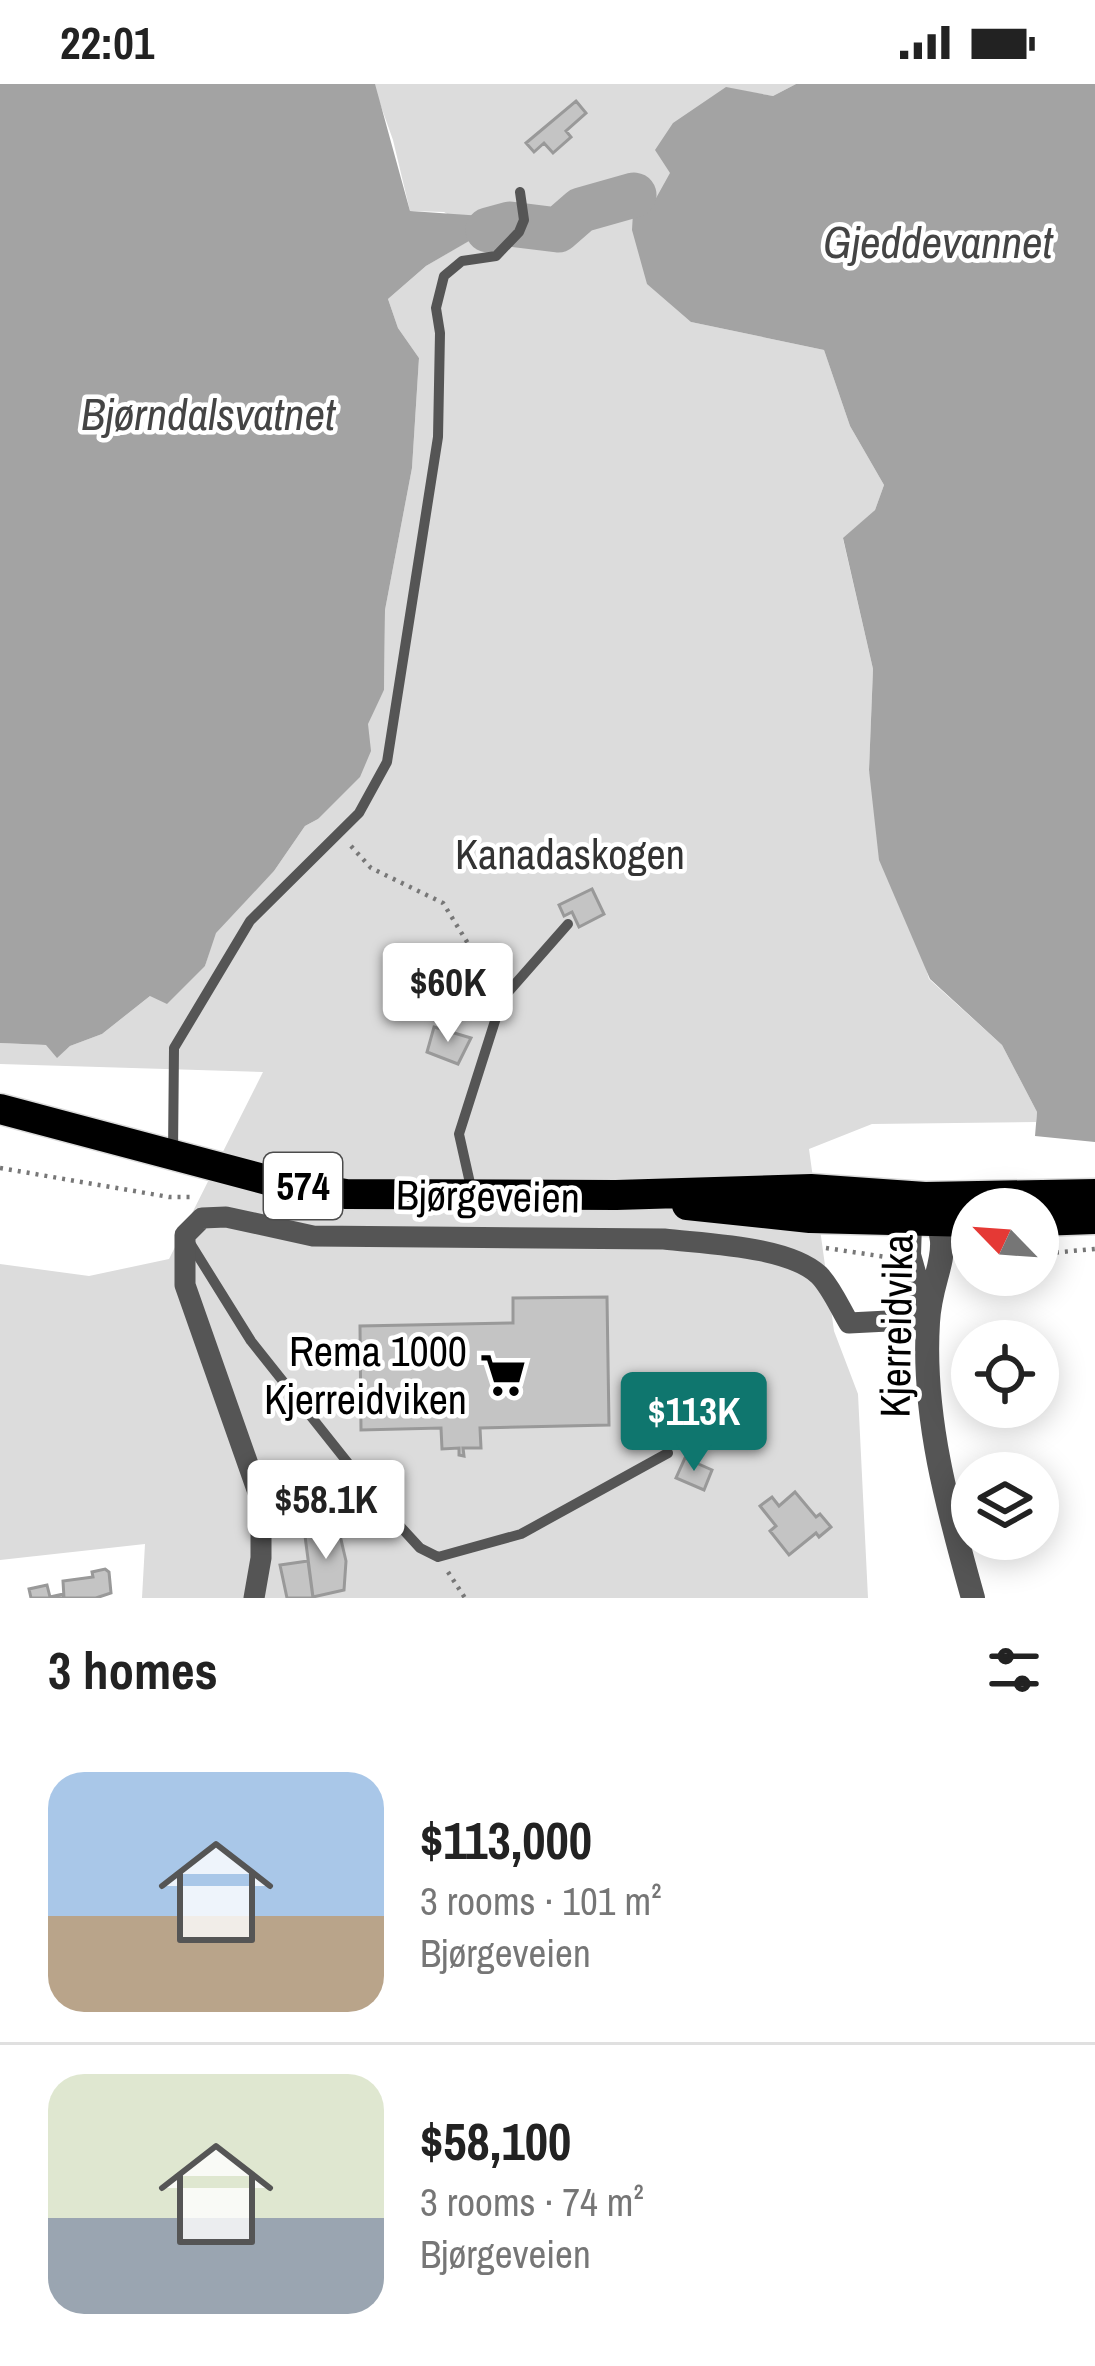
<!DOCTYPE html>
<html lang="en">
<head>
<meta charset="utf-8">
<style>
  :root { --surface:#fff; --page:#f2f2f2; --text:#222; --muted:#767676; --line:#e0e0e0; --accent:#0f766e }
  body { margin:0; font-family:"Archivo Narrow",sans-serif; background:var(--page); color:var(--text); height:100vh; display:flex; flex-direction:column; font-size:45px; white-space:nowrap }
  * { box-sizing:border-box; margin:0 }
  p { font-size:39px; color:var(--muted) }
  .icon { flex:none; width:66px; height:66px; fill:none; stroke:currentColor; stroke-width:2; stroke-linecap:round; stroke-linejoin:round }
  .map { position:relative; height:1514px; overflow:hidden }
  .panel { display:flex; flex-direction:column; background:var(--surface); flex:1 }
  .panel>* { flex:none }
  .needle { width:78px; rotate:295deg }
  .controls { position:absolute; left:951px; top:1104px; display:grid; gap:24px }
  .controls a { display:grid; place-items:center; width:108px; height:108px; border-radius:50%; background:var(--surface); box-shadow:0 6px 30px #0003; font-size:60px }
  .price { position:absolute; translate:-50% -102px; padding:0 27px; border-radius:12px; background:#fff; color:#222; font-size:39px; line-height:78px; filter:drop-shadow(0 3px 6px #0008) }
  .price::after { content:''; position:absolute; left:50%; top:72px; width:36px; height:27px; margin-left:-18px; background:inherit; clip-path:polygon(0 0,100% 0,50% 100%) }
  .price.current { background:var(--accent); color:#fff }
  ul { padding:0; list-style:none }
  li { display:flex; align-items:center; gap:36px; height:300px; padding:0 48px }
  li+li { border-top:3px solid var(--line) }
  li span { display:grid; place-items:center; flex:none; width:336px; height:240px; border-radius:36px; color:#555 }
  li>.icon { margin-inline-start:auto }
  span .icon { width:144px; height:144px; fill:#fffc; stroke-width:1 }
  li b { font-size:51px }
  h2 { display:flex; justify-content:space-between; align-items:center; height:144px; padding:0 48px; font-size:51px }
  .status { display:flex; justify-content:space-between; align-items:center; height:84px; padding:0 60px; background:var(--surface); direction:ltr }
  .status svg { height:33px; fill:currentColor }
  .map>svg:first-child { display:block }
  .green { fill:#dcdcdc }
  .water { fill:#a3a3a3 }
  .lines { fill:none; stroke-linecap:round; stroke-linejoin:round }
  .river { stroke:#a3a3a3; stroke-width:45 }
  .building { fill:#c4c4c4; stroke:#999; stroke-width:3 }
  .primary-casing { stroke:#dbdbdb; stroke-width:33 }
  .path { stroke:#777; stroke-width:4.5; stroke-dasharray:3 6; stroke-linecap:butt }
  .service { stroke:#555; stroke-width:10 }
  .minor { stroke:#555; stroke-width:21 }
  .tertiary { stroke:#555; stroke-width:24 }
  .primary { stroke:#000; stroke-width:30 }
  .labels { text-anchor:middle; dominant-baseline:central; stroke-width:9; stroke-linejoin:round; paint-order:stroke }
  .shield { fill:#fff; stroke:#4c4c4c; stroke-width:3 }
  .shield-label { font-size:39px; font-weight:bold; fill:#000 }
  .park-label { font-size:42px; fill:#333; stroke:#fff }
  .street-label { font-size:42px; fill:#000; stroke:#fff }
  .poi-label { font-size:42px; fill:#000; stroke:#fff; text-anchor:end }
  .water-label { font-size:45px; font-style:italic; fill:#444; stroke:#fff }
</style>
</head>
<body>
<div class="status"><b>22:01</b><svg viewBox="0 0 49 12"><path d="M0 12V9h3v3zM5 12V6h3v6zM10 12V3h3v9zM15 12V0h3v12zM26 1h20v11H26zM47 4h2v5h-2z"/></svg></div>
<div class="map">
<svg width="1095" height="1514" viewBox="0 0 1095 1514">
  <rect width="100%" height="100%" fill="#fff"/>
  <path class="green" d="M 373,0 L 796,0 L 773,12 L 726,4 L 655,117 L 634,112 L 691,238 L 824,266 L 850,342 L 884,401 L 875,426 L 843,455 L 873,585 L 869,686 L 929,895 L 1002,961 L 1037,1028 L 1036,1038 L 872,1040 L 809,1065 L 834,1247 L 858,1310 L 868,1514 L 142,1514 L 145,1460 L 0,1476 L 0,1180 L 89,1192 L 169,1175 L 263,988 L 0,980 L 0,959 L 47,961 L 57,973 L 70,962 L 102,950 L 150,912 L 205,882 L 215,849 L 274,787 L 305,742 L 318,735 L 384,606 L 385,526 L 412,384 L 419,274 L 398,244 L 388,215 L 426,182 L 480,150 L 444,128 L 410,127 L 393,56 Z"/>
  <path class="water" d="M 0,0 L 375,0 L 410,127 L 483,132 L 488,146 L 426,182 L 388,215 L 398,244 L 419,274 L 412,384 L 385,526 L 384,606 L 368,640 L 371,667 L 360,693 L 318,735 L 305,742 L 274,787 L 216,849 L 205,882 L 167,920 L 150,912 L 102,950 L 70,962 L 57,974 L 46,961 L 0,959 Z
    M 796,0 L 1095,0 L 1095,1058 L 1035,1052 L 1037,1028 L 1002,961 L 930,895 L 879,776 L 869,686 L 873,585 L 843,454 L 875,426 L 884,401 L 850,342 L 824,266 L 691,238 L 647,200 L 632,146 L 634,111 L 655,116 L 670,89 L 655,66 L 673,39 L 726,3 L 773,12 Z"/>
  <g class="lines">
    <path class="river" d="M 488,146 L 510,140 L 558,146 L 581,126 L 634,111"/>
  </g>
  <path class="building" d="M 576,17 L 586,29 L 566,47 L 571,53 L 553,69 L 544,59 L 534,68 L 526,59 Z
    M 592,805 L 604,830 L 579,843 L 572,828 L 564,832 L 559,821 Z
    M 447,863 L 461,881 L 452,888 L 438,869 Z
    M 434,943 L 471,954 L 458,980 L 427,968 Z
    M 607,1213 L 609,1341 L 480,1344 L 481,1364 L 463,1364 L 464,1372 L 459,1371 L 459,1364 L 442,1365 L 441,1344 L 361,1346 L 360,1242 L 513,1239 L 513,1214 Z
    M 685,1374 L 712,1386 L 704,1406 L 676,1394 Z
    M 795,1408 L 816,1433 L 820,1430 L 831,1443 L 819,1453 L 816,1449 L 789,1471 L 770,1447 L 776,1442 L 760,1422 L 772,1413 L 779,1422 Z
    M 324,1447 L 339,1447 L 346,1477 L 344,1506 L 313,1513 L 305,1452 Z
    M 308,1477 L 313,1514 L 287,1514 L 280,1481 Z
    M 105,1485 L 109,1488 L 111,1509 L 96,1514 L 64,1514 L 63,1497 L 93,1493 L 92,1488 Z
    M 47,1501 L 50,1513 L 63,1510 L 64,1514 L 31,1514 L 29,1505 Z"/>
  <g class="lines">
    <g class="primary-casing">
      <path id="primary" d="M 0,1025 L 271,1097 L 346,1110 L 616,1111 L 811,1105 L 925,1113 L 1095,1110
        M 687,1121 L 810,1134 L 972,1138
        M 1038,1137 L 1095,1135"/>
    </g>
    <path class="path" d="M 351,762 L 371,784 L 443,819 L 493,900
      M 0,1084 L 169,1113 L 190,1113
      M 826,1164 L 886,1173
      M 1038,1170 L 1095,1165
      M 448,1488 L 465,1514"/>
    <path class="service" d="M 173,1069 L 174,964 L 250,837 L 359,729 L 387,678 L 438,353 L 440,249 L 436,224 L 444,192 L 462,177 L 496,172 L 519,148 L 524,136 L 520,108
      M 472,1108 L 459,1050 L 502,915 L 568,840
      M 190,1159 L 251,1257 L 387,1428 L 420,1464 L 438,1473 L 521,1450 L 668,1369"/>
    <path class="minor" d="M 254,1514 L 261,1474 L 261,1417 L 185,1201 L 185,1151 L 202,1134 L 226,1133 L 313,1152 L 664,1155 C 706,1160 788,1162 819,1191 C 831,1203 840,1224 849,1239 L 927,1235"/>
    <path class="tertiary" d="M 927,1235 L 909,1171 L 910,1139 L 925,1113 C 960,1167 931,1183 928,1238 C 922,1332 948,1425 973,1514"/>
    <use href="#primary" class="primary"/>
  </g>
  <defs>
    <g id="supermarket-bare" transform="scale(3.6)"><path d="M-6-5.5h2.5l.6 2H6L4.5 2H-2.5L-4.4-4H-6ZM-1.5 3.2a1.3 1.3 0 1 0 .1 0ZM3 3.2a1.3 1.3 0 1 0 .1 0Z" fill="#000" stroke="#fff" stroke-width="2.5" paint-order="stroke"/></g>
  </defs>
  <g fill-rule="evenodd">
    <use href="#supermarket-bare" x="503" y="1291"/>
  </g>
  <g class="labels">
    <rect class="shield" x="264" y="1069" width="78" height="66" rx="9"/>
    <g class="shield-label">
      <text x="303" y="1102">574</text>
    </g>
    <g class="park-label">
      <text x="570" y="770">Kanadaskogen</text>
    </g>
    <g class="street-label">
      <text transform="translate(488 1112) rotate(1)">Bjørgeveien</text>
      <text transform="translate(896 1242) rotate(-89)">Kjerreidvika</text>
    </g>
    <g class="poi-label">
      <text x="467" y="1267">Rema 1000<tspan x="467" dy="48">Kjerreidviken</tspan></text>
    </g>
    <g class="water-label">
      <text x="938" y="157">Gjeddevannet</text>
      <text x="208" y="329">Bjørndalsvatnet</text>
    </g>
  </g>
</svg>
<div class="controls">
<a><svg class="needle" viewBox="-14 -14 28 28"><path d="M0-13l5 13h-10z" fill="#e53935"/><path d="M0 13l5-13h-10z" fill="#767676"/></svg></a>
<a><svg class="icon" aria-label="locate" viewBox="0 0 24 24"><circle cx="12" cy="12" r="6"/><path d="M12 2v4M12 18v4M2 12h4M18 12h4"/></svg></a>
<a><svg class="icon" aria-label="layers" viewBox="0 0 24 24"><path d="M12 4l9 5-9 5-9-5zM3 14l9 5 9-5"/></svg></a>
</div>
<b class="price" style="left:448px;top:961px">$60K</b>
<b class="price current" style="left:694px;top:1390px">$113K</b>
<b class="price" style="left:326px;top:1478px">$58.1K</b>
</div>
<section class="panel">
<h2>3 homes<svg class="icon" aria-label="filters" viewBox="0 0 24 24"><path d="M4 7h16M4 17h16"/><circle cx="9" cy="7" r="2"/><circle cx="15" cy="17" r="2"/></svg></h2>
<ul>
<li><span style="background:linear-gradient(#a9c7e8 60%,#b9a48a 0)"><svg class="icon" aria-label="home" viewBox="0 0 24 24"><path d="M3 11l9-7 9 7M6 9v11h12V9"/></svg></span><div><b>$113,000</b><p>3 rooms · 101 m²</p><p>Bjørgeveien</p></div></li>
<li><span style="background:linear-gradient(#dfe7d0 60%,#9aa5b1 0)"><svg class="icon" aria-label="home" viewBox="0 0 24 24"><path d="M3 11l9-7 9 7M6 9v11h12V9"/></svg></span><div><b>$58,100</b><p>3 rooms · 74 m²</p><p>Bjørgeveien</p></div></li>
</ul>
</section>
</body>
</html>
